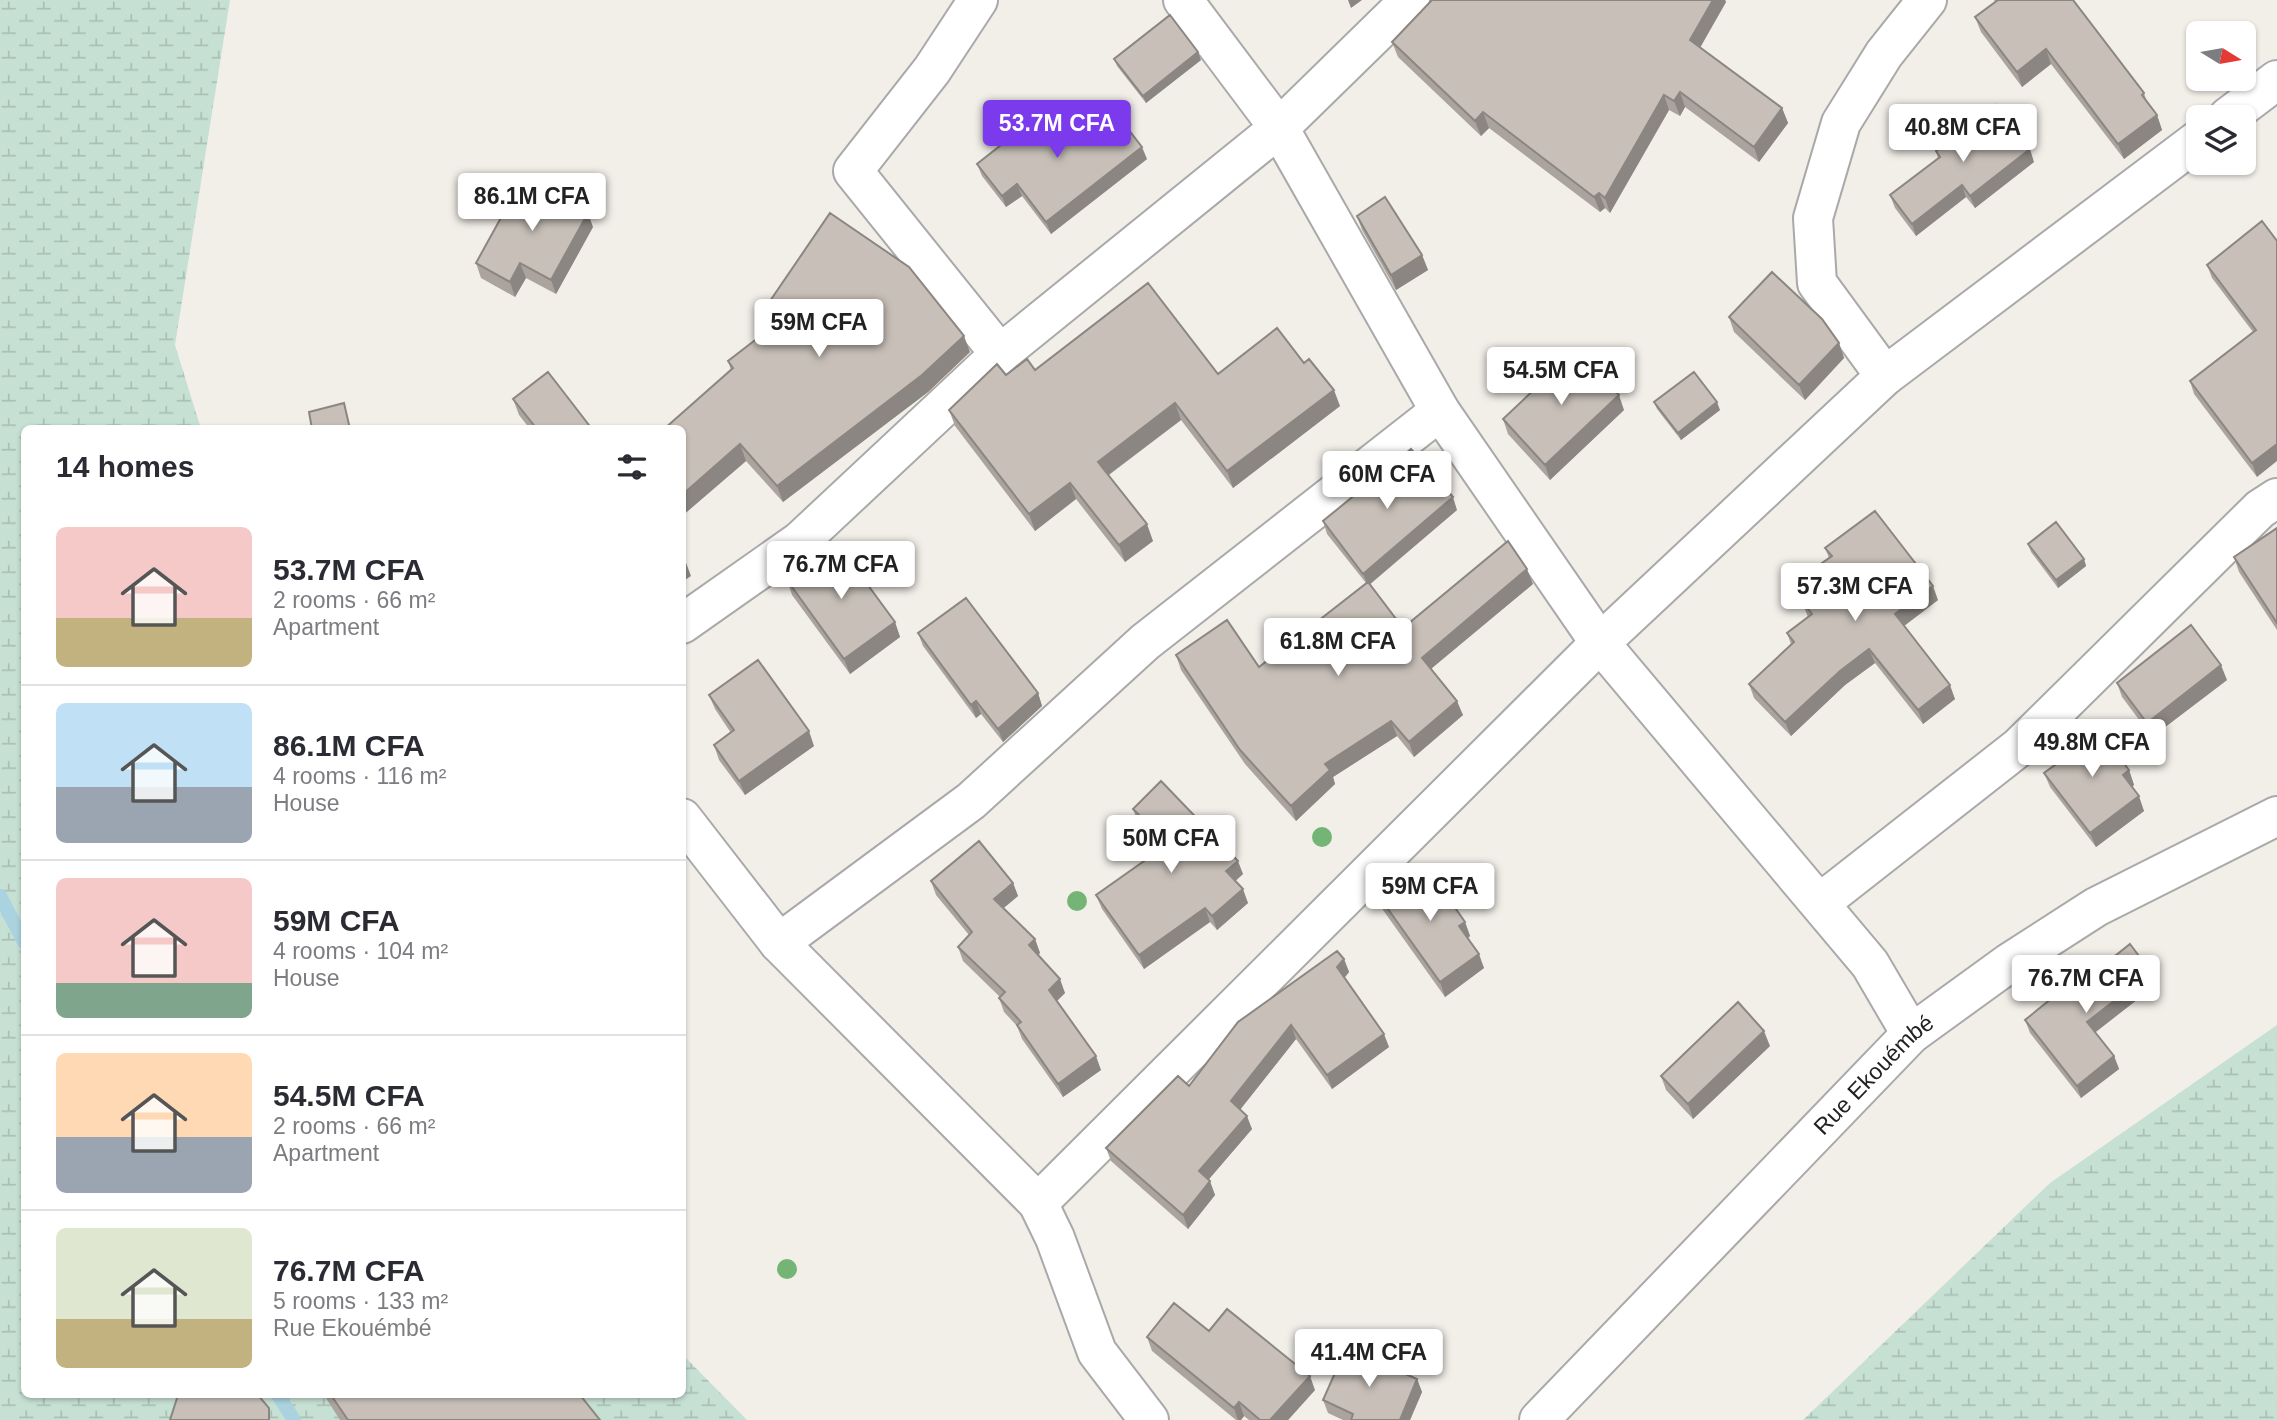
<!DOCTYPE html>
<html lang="en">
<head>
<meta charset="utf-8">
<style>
  :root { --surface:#fff; --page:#f2f2f3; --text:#2b2b33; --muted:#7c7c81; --line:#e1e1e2; --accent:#7c3aed }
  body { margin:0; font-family:Helvetica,sans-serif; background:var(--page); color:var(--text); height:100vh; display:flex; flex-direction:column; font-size:26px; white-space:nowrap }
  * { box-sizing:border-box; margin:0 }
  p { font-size:23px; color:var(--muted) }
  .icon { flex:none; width:38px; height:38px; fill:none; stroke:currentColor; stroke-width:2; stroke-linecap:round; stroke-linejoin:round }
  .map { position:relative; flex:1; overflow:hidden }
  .side { position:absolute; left:21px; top:425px; width:665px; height:973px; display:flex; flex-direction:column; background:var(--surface); border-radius:10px; box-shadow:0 2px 5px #0004 }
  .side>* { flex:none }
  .needle { width:46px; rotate:101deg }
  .controls { position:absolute; left:2186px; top:21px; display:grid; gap:14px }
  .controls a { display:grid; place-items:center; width:70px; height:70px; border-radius:10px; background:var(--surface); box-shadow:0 2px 5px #0004; font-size:35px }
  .price { position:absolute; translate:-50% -60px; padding:0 16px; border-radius:7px; background:#fff; color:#222; font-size:23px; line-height:46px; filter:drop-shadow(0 2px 4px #0008) }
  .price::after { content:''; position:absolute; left:50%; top:42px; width:21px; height:16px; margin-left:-10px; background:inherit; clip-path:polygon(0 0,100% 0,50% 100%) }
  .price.active { background:var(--accent); color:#fff }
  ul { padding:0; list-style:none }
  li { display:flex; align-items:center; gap:21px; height:175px; padding:0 35px }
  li+li { border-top:2px solid var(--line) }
  li span { display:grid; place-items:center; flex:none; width:196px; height:140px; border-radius:10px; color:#555 }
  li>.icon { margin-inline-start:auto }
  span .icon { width:84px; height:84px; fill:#fffc; stroke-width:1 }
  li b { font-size:30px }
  h2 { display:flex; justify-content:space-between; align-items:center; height:84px; padding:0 35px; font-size:30px }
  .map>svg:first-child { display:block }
  .wetland { fill:url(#wetland-marsh) }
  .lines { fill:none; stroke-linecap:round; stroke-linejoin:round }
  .stream { stroke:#aad3df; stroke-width:14 }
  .street-casing { stroke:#a9a9a9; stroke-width:42 }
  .street { stroke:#fff; stroke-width:38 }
  .tree { fill:#74b475 }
  .wall { fill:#aba49e }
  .shaded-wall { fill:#8b8681 }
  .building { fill:#c7bfb8; stroke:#8b8681; stroke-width:2 }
  .labels { text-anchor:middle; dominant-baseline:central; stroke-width:5; stroke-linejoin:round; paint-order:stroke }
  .street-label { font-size:23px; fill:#222; stroke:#fff }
</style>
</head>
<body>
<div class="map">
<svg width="2277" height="1420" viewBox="0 0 2277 1420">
  <defs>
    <pattern id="wetland-marsh" width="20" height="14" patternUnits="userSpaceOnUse" patternTransform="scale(1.75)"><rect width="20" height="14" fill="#c6e0d4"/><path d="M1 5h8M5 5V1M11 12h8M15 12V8" fill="none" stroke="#aac0b6"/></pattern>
  </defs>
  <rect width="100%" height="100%" fill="#f2efe9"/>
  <path class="wetland" d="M 0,0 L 230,0 L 175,345 L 201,429 L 24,429 L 24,1395 L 682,1395 L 683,1355 L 747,1420 L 0,1420 Z
    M 2277,1025 L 2277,1420 L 1803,1420 L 2050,1183 Z"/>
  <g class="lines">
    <path class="stream" d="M 0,896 L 24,942
      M 278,1395 L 294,1420"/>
    <g class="street-casing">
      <g id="street">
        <path d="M 978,0 L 932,70 L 853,171 L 1000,354"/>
        <path d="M 1183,0 L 1279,128 L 1440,411 L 1600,643 L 1870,964 L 1911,1034"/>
        <path d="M 2228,117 L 2277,80"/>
        <path d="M 1885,376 L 1817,283 L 1813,218 L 1841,123 L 1884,54 L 1927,0"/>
        <path d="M 682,624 L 800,541 L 1000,354 L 1279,128 L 1410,0"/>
        <path d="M 682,818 L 779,943 L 1038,1203 L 1055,1238 L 1097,1352 L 1149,1420"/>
        <path d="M 1820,903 L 2019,747 L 2260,509 L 2277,498"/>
        <path d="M 779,943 L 971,801 L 1145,642 L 1440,411"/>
        <path d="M 1038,1203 L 1600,643 L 1885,376 L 2198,140"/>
        <path id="s1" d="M 1539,1420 L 1911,1034 L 2009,963 L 2096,907 L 2277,816"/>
      </g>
    </g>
    <use href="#street" class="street"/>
  </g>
  <g class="tree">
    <circle cx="1322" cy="837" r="10"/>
    <circle cx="1077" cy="901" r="10"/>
    <circle cx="787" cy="1269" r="10"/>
  </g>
  <path class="wall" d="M 1432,0 L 1725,0 L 1726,2 L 1700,47 L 1782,108 L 1788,123 L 1759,162 L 1685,107 L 1680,116 L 1669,110 L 1610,213 L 1605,208 L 1600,212 L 1489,128 L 1481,136 L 1398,57 L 1392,42 Z
    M 1994,0 L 2073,0 L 2144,93 L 2147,102 L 2157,115 L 2162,130 L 2124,159 L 2051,64 L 2022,87 L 1981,32 L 1975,17 L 1995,2 Z
    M 1114,59 L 1201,60 L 1146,103 L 1117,66 Z
    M 1083,141 L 1147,159 L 1051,234 L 1022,196 L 1006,207 L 982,176 L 977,164 Z
    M 1936,151 L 2034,162 L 1975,208 L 1966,197 L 1916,236 L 1895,208 L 1890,195 L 1938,158 Z
    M 1357,216 L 1422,255 L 1428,270 L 1396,290 L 1362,230 Z
    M 593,227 L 556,294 L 526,278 L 515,297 L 481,278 L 476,263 Z
    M 2277,241 L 2257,477 L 2194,394 L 2190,381 L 2253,332 L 2212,278 L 2207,265 Z
    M 770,301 L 970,352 L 928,392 L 783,502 L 746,461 L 682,516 L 731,370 L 728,361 L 781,320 L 776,317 Z
    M 1729,317 L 1839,343 L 1844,358 L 1805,400 L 1734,332 Z
    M 1304,363 L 1340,406 L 1233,488 L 1181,420 L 1109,475 L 1153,541 L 1125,562 L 1076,499 L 1035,531 L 955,426 L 949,410 L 1006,375 L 1035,370 L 1218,374 Z
    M 513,399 L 592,429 L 530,429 L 519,415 Z
    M 1654,402 L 1720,410 L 1681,440 L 1657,409 Z
    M 1624,410 L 1550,480 L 1508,434 L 1503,419 Z
    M 1457,510 L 1369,584 L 1403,628 L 1533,584 L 1431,669 L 1463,715 L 1414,757 L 1397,736 L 1333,777 L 1335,784 L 1296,821 L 1245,764 L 1181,670 L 1176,655 L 1259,667 L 1366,583 L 1327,534 L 1323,521 Z
    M 2277,528 L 2277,630 L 2239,572 L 2234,557 Z
    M 2028,544 L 2084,559 L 2086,566 L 2058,588 L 2031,552 Z
    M 1825,548 L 1938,600 L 1904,626 L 1955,699 L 1923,724 L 1875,663 L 1845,685 L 1791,736 L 1754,698 L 1749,684 L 1791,644 L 1787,633 L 1808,617 L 1801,600 L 1828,579 L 1822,563 L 1829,558 Z
    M 787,580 L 895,622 L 900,637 L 850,674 L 792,595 Z
    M 918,633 L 1038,693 L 1042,706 L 1003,742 L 981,714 L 976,718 L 923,646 Z
    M 2227,680 L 2152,737 L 2122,697 L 2117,683 Z
    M 709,695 L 814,746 L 745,795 L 719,760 L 714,745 L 731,733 L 715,709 Z
    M 2058,751 L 2129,770 L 2134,785 L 2132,787 L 2144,811 L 2096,847 L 2050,787 L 2044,773 L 2061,760 Z
    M 1133,809 L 1243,874 L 1235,881 L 1248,903 L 1217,930 L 1210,922 L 1144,969 L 1102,909 L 1096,895 L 1163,847 L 1138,823 Z
    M 931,881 L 1013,883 L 1018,896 L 1003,908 L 1035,939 L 1040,953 L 1038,955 L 1065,993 L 1056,1001 L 1101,1070 L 1063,1097 L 1022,1039 L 1017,1026 L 1004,1012 L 999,998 L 1000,997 L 963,961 L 958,947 L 969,935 L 936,895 Z
    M 1422,883 L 1465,922 L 1470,936 L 1468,938 L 1484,968 L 1445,997 L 1383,910 L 1378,895 Z
    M 1344,959 L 1349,972 L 1344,978 L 1389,1047 L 1332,1089 L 1296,1039 L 1240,1109 L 1252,1129 L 1208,1180 L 1215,1195 L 1188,1229 L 1111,1161 L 1106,1148 L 1189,1086 Z
    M 2156,985 L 2095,1032 L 2114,1056 L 2119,1069 L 2081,1098 L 2030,1033 L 2025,1020 L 2066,995 Z
    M 1770,1046 L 1693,1119 L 1666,1090 L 1661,1076 Z
    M 1209,1331 L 1315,1390 L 1288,1420 L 1249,1420 L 1244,1416 L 1241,1420 L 1236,1420 L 1152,1351 L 1147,1337 Z
    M 1417,1379 L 1422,1392 L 1410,1420 L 1343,1420 L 1328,1413 L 1323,1400 Z
    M 324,1395 L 580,1395 L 600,1420 L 340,1420 Z"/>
  <path class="shaded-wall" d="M 1348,0 L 1362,0 L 1351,8 Z
    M 1713,0 L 1725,0 L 1726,2 L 1696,55 L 1690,40 Z
    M 2046,49 L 2051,64 L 2022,87 L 2017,72 Z
    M 1198,52 L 1201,60 L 1146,103 L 1143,96 Z
    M 1680,92 L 1685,107 L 1680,116 L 1674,101 Z
    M 1664,95 L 1669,110 L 1610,213 L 1605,198 Z
    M 1782,108 L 1788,123 L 1759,162 L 1754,147 Z
    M 1483,112 L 1489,128 L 1481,136 L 1475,121 Z
    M 2157,115 L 2162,130 L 2124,159 L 2118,144 Z
    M 1142,147 L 1147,159 L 1051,234 L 1046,222 Z
    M 2030,149 L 2034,162 L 1975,208 L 1970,196 Z
    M 1017,184 L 1022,196 L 1006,207 L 1002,196 Z
    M 1962,185 L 1966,197 L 1916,236 L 1912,224 Z
    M 1599,193 L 1605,208 L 1600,212 L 1594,197 Z
    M 588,213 L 593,227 L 556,294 L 551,280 Z
    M 1422,255 L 1428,270 L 1396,290 L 1391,275 Z
    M 520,263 L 526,278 L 515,297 L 510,282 Z
    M 964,336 L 970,352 L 928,392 L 783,502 L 777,486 Z
    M 1839,343 L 1844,358 L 1805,400 L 1799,385 Z
    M 1334,390 L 1340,406 L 1233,488 L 1227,471 Z
    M 1619,395 L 1624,410 L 1550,480 L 1545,465 Z
    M 1717,402 L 1720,410 L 1681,440 L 1678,433 Z
    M 1175,403 L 1181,420 L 1104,478 L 1098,462 Z
    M 740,444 L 746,461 L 682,516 L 682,495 Z
    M 2277,444 L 2277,461 L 2257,477 L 2252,463 Z
    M 1070,483 L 1076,499 L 1035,531 L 1029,514 Z
    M 1453,497 L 1457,510 L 1368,586 L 1363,574 Z
    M 1147,524 L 1153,541 L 1125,562 L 1119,545 Z
    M 2084,559 L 2086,566 L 2058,588 L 2056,580 Z
    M 685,560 L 691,576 L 682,582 L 682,561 Z
    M 1527,569 L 1533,584 L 1427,672 L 1422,658 Z
    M 1933,586 L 1938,600 L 1900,629 L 1895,614 Z
    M 895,622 L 900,637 L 850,674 L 844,659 Z
    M 1869,649 L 1875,663 L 1845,685 L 1791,736 L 1785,722 L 1840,671 Z
    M 2221,665 L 2227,680 L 2152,737 L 2147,723 Z
    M 1950,685 L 1955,699 L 1923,724 L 1918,710 Z
    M 1038,693 L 1042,706 L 1003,742 L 998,729 Z
    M 976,701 L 981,714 L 976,718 L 971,705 Z
    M 1457,701 L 1463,715 L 1414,757 L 1409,742 Z
    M 1391,721 L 1397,736 L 1333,777 L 1335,784 L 1296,821 L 1291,806 L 1325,764 Z
    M 809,731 L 814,746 L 745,795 L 739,781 Z
    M 2129,770 L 2134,785 L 2128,790 L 2123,775 Z
    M 2139,796 L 2144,811 L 2096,847 L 2090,833 Z
    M 1238,861 L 1243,874 L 1231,885 L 1226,871 Z
    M 1013,883 L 1018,896 L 999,912 L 994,899 Z
    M 1243,889 L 1248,903 L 1217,930 L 1212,916 Z
    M 1205,908 L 1210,922 L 1144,969 L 1139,955 Z
    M 1465,922 L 1470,936 L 1464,941 L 1459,926 Z
    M 1035,939 L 1040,953 L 1034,959 L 1029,945 Z
    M 1479,954 L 1484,968 L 1445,997 L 1440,982 Z
    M 1344,959 L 1349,972 L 1342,981 L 1337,967 Z
    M 2151,972 L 2156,985 L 2092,1035 L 2087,1022 Z
    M 1060,979 L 1065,993 L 1054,1004 L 1049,990 Z
    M 1291,1025 L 1296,1039 L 1236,1115 L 1231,1101 Z
    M 1764,1031 L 1770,1046 L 1693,1119 L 1688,1104 Z
    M 1384,1034 L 1389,1047 L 1332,1089 L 1327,1075 Z
    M 1096,1056 L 1101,1070 L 1063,1097 L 1058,1084 Z
    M 2114,1056 L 2119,1069 L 2081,1098 L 2077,1086 Z
    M 1247,1116 L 1252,1129 L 1204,1185 L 1199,1171 Z
    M 1210,1181 L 1215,1195 L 1188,1229 L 1183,1215 Z
    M 1310,1376 L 1315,1390 L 1288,1420 L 1270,1420 Z
    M 1417,1379 L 1422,1392 L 1410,1420 L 1400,1420 Z
    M 1239,1402 L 1244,1416 L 1241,1420 L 1238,1420 L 1234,1408 Z"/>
  <path class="building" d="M 1432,0 L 1713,0 L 1690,40 L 1782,108 L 1754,147 L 1680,92 L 1674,101 L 1664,95 L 1605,198 L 1599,193 L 1594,197 L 1483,112 L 1475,121 L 1392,42 Z
    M 1998,0 L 2073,0 L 2144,93 L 2142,95 L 2157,115 L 2118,144 L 2046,49 L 2017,72 L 1975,17 Z
    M 1170,15 L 1198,52 L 1143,96 L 1114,59 Z
    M 1053,104 L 1083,141 L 1117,115 L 1142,147 L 1046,222 L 1017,184 L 1002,196 L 977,164 Z
    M 1996,105 L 2030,149 L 1970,196 L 1962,185 L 1912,224 L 1890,195 L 1940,157 L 1936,151 Z
    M 524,176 L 588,213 L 551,280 L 520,263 L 510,282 L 476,263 Z
    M 1385,197 L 1422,255 L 1391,275 L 1357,216 Z
    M 830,213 L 909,267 L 964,336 L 922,375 L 777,486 L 740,444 L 682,495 L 682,429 L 664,429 L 733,368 L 728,361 L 789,314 L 770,301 Z
    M 2262,221 L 2277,241 L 2277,444 L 2252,463 L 2190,381 L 2256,330 L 2207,265 Z
    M 1772,272 L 1822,319 L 1839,343 L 1799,385 L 1729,317 Z
    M 1148,283 L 1218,374 L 1277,328 L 1304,363 L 1309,359 L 1334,390 L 1227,471 L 1175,403 L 1098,462 L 1147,524 L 1119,545 L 1070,483 L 1029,514 L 949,410 L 997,364 L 1006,375 L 1027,359 L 1035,370 Z
    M 1576,350 L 1619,395 L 1545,465 L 1503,419 Z
    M 548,372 L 592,429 L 537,429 L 513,399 Z
    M 1694,372 L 1717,402 L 1678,433 L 1654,402 Z
    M 344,403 L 350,429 L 312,429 L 309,412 Z
    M 1411,449 L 1453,497 L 1363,574 L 1323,521 Z
    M 1875,511 L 1933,586 L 1895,614 L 1950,685 L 1918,710 L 1869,649 L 1840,671 L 1785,722 L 1749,684 L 1794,642 L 1787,633 L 1812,614 L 1801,600 L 1832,577 L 1822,563 L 1832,556 L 1825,548 Z
    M 2056,522 L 2084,559 L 2056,580 L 2028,544 Z
    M 2277,528 L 2277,623 L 2234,557 Z
    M 1508,541 L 1527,569 L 1422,658 L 1457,701 L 1409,742 L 1391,721 L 1325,764 L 1330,770 L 1291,806 L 1240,750 L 1176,655 L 1227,620 L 1259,667 L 1368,582 L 1403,628 Z
    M 837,543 L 895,622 L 844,659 L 787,580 Z
    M 966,598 L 1038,693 L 998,729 L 976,701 L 971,705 L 918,633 Z
    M 2191,625 L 2221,665 L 2147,723 L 2117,683 Z
    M 758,660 L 809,731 L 739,781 L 714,745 L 734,730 L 709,695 Z
    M 2093,724 L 2129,770 L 2123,775 L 2139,796 L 2090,833 L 2044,773 L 2063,759 L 2058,751 Z
    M 1161,781 L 1238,861 L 1226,871 L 1243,889 L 1212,916 L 1205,908 L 1139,955 L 1096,895 L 1168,844 L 1133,809 Z
    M 979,841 L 1013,883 L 994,899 L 1035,939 L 1029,945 L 1060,979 L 1049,990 L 1096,1056 L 1058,1084 L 1017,1025 L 1021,1022 L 999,998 L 1005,992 L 958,947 L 972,932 L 931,881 Z
    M 1413,870 L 1422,883 L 1433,876 L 1465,922 L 1459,926 L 1479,954 L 1440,982 L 1378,895 Z
    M 2130,944 L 2151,972 L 2087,1022 L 2114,1056 L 2077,1086 L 2025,1020 L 2062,990 L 2066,995 Z
    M 1337,951 L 1344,959 L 1337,967 L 1384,1034 L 1327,1075 L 1291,1025 L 1231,1101 L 1247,1116 L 1199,1171 L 1210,1181 L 1183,1215 L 1106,1148 L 1178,1076 L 1189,1086 L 1238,1022 Z
    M 1738,1002 L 1764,1031 L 1688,1104 L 1661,1076 Z
    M 1174,1303 L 1209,1331 L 1227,1309 L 1310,1376 L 1270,1420 L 1260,1420 L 1239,1402 L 1234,1408 L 1147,1337 Z
    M 1346,1348 L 1417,1379 L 1400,1420 L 1351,1420 L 1353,1414 L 1323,1400 Z
    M 178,1395 L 258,1395 L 269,1408 L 269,1420 L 170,1420 Z
    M 331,1395 L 580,1395 L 600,1420 L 348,1420 Z"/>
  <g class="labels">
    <g class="street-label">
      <text stroke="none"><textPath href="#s1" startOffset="481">Rue Ekouémbé</textPath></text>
    </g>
  </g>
</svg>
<div class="controls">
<a><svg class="needle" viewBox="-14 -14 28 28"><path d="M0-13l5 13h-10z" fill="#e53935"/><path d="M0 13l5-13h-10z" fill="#7c7c81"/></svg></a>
<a><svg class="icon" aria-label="layers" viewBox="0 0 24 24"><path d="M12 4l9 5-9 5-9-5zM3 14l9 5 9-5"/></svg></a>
</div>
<b class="price active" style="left:1057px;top:160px">53.7M CFA</b>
<b class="price" style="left:1963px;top:164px">40.8M CFA</b>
<b class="price" style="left:532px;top:233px">86.1M CFA</b>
<b class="price" style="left:819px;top:359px">59M CFA</b>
<b class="price" style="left:1561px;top:407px">54.5M CFA</b>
<b class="price" style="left:1387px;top:511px">60M CFA</b>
<b class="price" style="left:841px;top:601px">76.7M CFA</b>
<b class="price" style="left:1855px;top:623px">57.3M CFA</b>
<b class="price" style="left:1338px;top:678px">61.8M CFA</b>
<b class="price" style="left:2092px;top:779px">49.8M CFA</b>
<b class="price" style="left:1171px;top:875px">50M CFA</b>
<b class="price" style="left:1430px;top:923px">59M CFA</b>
<b class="price" style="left:2086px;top:1015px">76.7M CFA</b>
<b class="price" style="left:1369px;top:1389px">41.4M CFA</b>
<section class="side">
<h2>14 homes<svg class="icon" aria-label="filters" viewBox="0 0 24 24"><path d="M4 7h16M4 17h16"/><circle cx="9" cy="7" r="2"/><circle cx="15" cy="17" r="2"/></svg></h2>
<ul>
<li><span style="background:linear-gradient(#f6c9c9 65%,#c2b280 0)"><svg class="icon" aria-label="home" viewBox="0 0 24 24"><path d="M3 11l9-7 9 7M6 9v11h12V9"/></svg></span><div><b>53.7M CFA</b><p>2 rooms · 66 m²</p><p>Apartment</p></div></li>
<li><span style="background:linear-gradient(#bfe0f5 60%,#9aa5b1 0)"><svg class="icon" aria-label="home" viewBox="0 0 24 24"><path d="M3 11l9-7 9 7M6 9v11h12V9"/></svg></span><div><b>86.1M CFA</b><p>4 rooms · 116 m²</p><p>House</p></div></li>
<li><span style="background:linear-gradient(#f6c9c9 75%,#7fa58c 0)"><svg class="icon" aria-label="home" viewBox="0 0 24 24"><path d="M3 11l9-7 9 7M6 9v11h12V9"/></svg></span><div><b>59M CFA</b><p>4 rooms · 104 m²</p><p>House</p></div></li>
<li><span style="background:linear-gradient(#ffd9b3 60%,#9aa5b1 0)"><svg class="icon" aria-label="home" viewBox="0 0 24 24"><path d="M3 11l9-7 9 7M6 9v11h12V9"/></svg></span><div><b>54.5M CFA</b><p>2 rooms · 66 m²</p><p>Apartment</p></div></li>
<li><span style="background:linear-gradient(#dfe7d0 65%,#c2b280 0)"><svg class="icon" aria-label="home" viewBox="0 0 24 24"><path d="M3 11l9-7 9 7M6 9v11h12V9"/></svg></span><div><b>76.7M CFA</b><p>5 rooms · 133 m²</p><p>Rue Ekouémbé</p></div></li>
</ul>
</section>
</div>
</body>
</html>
